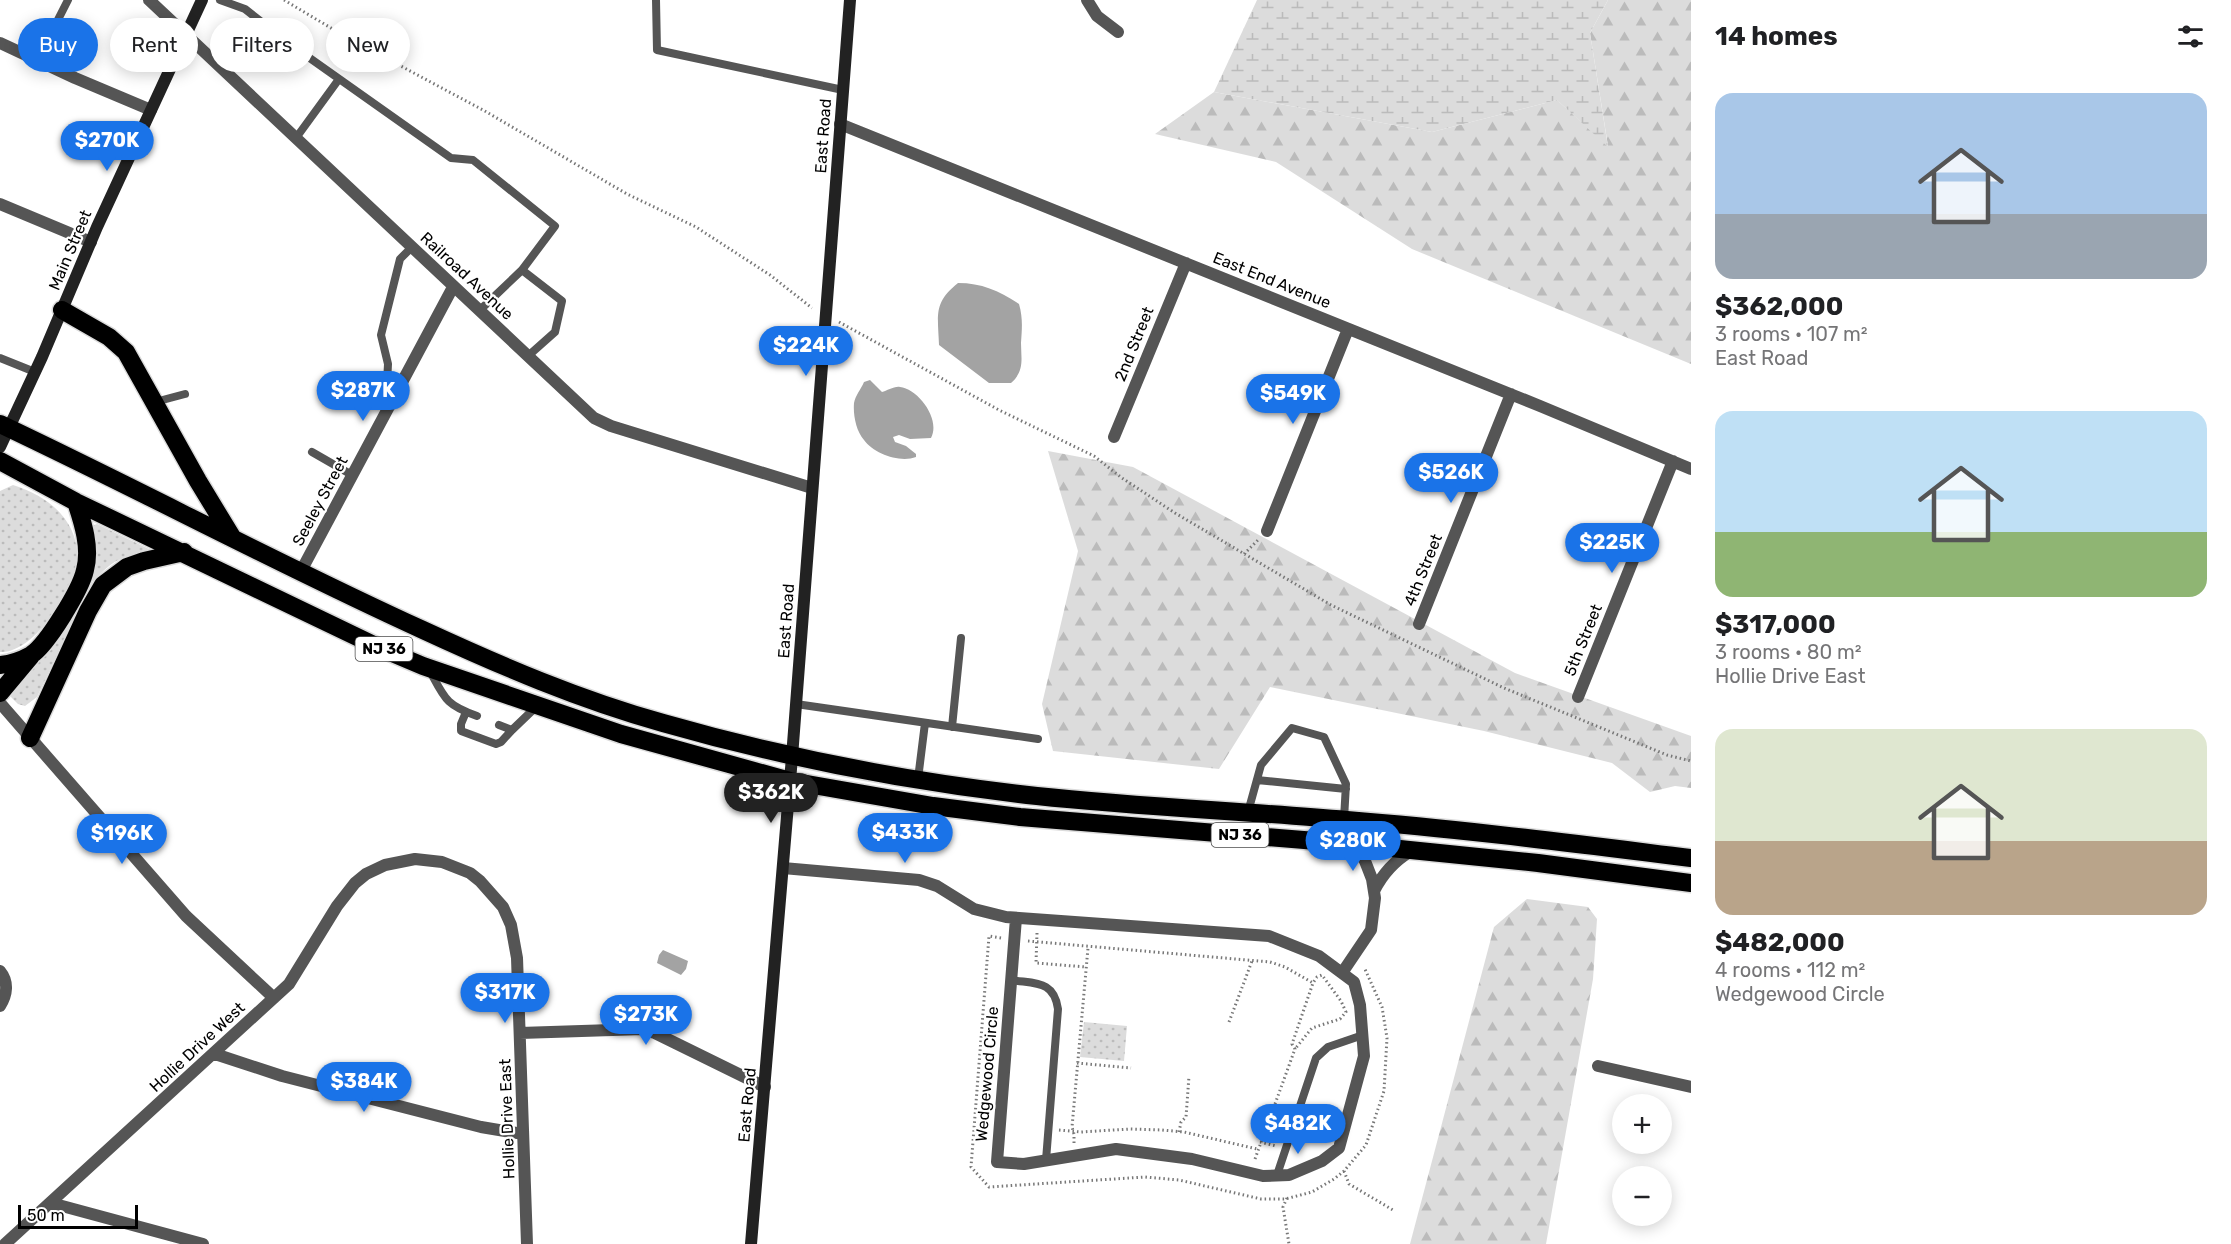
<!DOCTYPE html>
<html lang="en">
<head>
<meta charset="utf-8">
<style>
  :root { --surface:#fff; --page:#f2f2f2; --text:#202124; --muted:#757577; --accent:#1a73e8 }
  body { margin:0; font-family:Rubik,sans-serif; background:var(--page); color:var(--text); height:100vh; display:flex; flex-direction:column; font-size:22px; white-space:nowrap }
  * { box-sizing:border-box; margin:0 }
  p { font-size:20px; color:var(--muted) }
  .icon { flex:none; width:33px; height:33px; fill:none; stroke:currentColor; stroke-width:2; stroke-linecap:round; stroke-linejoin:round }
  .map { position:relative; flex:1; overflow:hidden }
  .sheet { display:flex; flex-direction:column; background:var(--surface); width:540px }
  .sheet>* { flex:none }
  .hud { position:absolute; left:18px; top:18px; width:570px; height:54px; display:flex; gap:12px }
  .controls { position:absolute; left:1612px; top:1094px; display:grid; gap:12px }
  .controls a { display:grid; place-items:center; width:60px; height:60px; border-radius:50%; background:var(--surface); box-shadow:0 3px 15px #0003; font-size:30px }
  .scale { position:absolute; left:18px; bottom:15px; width:120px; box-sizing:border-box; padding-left:6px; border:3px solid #000; border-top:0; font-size:16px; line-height:21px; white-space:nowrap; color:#000; -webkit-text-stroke:4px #fff; paint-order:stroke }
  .price { position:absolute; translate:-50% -51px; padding:0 14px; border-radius:21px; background:var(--accent); color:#fff; font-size:20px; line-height:39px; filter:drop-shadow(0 2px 3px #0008) }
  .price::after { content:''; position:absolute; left:50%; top:36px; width:18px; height:14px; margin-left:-9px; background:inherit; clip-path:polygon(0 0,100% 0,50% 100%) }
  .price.current { background:#222; color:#fff }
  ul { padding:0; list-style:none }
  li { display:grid; align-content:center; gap:12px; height:318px; padding:0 24px }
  li span { display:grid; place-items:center; height:186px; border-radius:18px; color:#555 }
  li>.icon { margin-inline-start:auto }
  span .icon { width:108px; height:108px; fill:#fffc; stroke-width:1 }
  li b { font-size:26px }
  h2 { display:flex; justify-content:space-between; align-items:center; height:72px; padding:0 24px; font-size:26px }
  .chip { padding:0 21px; border-radius:27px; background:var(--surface); box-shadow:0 3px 15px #0003; font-size:21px; line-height:54px }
  .chip.current { background:var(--accent); color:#fff }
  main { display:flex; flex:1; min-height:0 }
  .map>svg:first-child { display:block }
  .grass { fill:url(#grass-dots) }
  .forest { fill:url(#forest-firs) }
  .wetland { fill:url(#wetland-marsh) }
  .water { fill:#a3a3a3 }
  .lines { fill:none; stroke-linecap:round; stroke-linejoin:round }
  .highway-casing { stroke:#dbdbdb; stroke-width:21 }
  .path { stroke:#777; stroke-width:3; stroke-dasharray:1.5 3; stroke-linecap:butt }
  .lane { stroke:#555; stroke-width:8 }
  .street { stroke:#555; stroke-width:12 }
  .secondary { stroke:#222; stroke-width:12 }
  .highway { stroke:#000; stroke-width:18 }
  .labels { text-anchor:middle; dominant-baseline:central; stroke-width:4.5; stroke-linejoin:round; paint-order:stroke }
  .shield { fill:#fff; stroke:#4c4c4c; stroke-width:1.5 }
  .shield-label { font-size:15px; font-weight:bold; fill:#000 }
  .street-label { font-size:16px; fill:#000; stroke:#fff }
</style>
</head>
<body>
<main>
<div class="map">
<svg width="1691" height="1244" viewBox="0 0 1691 1244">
  <defs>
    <pattern id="grass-dots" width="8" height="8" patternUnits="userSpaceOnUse" patternTransform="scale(1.5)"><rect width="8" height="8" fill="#dcdcdc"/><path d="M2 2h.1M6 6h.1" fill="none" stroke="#bbb" stroke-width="1.8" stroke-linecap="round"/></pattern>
    <pattern id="forest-firs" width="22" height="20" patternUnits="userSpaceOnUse" patternTransform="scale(1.5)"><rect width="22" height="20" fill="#dcdcdc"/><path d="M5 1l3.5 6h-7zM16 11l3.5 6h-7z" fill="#bbb"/></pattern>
    <pattern id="wetland-marsh" width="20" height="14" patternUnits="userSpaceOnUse" patternTransform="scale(1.5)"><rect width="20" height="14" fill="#dcdcdc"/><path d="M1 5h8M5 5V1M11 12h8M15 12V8" fill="none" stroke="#bbb"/></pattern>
  </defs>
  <rect width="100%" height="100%" fill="#fff"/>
  <path class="grass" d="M 13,485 C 62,500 92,538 70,590 C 66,600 57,608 51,617 C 40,632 20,653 0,652 L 0,491 Z
    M 97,524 L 151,550 C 123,557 114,558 94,581 L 90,580 L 95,548 L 93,528 L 94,525 Z
    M 74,609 L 78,611 L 37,697 L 25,706 L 18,704 L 11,697 L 11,689 Z
    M 1084,1022 L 1127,1026 L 1124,1061 L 1080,1057 Z"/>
  <path class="forest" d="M 1608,0 L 1691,0 L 1691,364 L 1412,249 L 1276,162 L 1155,134 L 1214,92 L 1432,132 L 1557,100 L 1608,146 L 1590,33 Z
    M 1048,451 L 1133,467 L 1515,673 L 1691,736 L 1691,788 L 1675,786 L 1650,792 L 1612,763 L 1484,731 L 1270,687 L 1219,769 L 1053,751 L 1042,704 L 1078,551 Z
    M 1527,899 L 1588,907 L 1597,919 L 1593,979 L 1546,1244 L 1410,1244 L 1494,927 Z"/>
  <path class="wetland" d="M 1257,0 L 1608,0 L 1590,33 L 1608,147 L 1557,100 L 1432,132 L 1214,92 Z"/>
  <path class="water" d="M 958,283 C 982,283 999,291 1019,304 C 1023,318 1022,328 1021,343 C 1021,358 1025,371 1011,383 L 989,383 L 939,345 C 938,315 933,303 958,283 Z
    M 870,380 L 882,392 C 887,391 894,386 900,387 C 918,389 941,419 931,438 L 910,439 L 899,435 L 893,437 L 895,442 L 906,446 L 916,454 L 916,457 C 900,463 874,454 864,440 C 856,431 853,415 854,403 C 855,396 861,389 864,382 Z
    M 663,950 L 688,961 L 686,969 L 681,975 L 657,963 L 659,955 Z"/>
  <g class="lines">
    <g class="highway-casing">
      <path id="highway" d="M 62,310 L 109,337 L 126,352 L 198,481 L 232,537
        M 0,424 C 142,491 280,565 423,630 C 501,666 580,700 663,723 C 785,758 910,782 1037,796 C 1140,807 1244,811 1347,820 C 1462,829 1577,844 1691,858
        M 0,461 L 76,502 L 378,647 L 423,666 L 621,734 L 790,781 L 933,806 L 1020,817 L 1341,843 L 1538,863 L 1691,883
        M 0,665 C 10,664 22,660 31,655 C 47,645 81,589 85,570 C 91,548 83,523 76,502
        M 0,693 L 31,656
        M 30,738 L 88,611 L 103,585 L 127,567 L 144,561 L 184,552"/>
    </g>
    <path class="path" d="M 284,0 L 341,34 L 483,110 L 627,194 L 696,227 L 770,275 L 812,308
      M 839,322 L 999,410 L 1094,456 L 1122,478 L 1175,513 L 1331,605 L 1504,688 L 1667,755 L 1691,761
      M 1244,554 L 1259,539
      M 1037,933 L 1036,963 L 1086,967
      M 1001,938 L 989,936 L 971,1167 L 989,1187 L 1145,1177 L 1179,1180 L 1261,1199 L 1285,1199 L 1312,1192 L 1334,1179 L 1344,1171 L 1366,1145 L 1384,1091 L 1387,1038 L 1382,1007 L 1364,967
      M 1028,941 L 1270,962 L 1285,967 L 1313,983
      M 1229,1022 L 1252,961
      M 1077,1063 L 1131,1068
      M 1059,1130 L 1081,1132 L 1130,1129 L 1162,1130 L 1184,1132 L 1257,1149
      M 1179,1132 L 1181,1122 L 1186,1117 L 1189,1076
      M 1260,1142 L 1276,1146
      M 1074,1143 L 1074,1134 L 1072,1127 L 1088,948
      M 1255,1159 L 1295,1049 L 1292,1044 L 1313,983 L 1317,977 L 1322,975 L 1341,1001 L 1346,1012 L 1340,1019 L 1312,1028 L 1295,1049
      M 1344,1171 L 1349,1184 L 1393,1210
      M 1287,1198 L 1283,1207 L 1289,1244"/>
    <path class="lane" d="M 220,0 L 245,9 L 287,42 L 451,158 L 473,160 L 555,226 L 522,270
      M 656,0 L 657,50 L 843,90
      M 37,61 L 68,0
      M 296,138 L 339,79
      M 480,310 L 522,270 L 562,301 L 555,332 L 528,356
      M 0,358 L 35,372
      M 397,392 L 387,383 L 388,364 L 381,335 L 400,259 L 412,247
      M 155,402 L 185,394
      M 312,452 L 352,475
      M 430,671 C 445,699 446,705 477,716
      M 796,704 L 1038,739
      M 466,712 L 461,724 L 461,731 L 496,744 L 501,742 L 512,730
      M 499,725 L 512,730 L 537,706
      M 952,727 L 961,638
      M 918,779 L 925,723
      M 1257,780 L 1346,789
      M 1248,812 L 1261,765 L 1292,728 L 1324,737 L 1346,784 L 1344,819
      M 1011,980 C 1035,984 1054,980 1058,1009 L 1046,1160
      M 1277,1175 L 1316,1058 L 1328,1047 L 1363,1035"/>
    <path class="street" d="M 149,0 L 594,418 L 611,426 L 812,488
      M 1087,0 L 1097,16 L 1118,32
      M 0,43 L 75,78 L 151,110
      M 840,124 L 1540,406 L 1691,469
      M 0,204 L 91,242
      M 1114,437 L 1186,263
      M 1267,531 L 1348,329
      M 300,573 L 453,287
      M 1419,624 L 1511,394
      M 1578,697 L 1673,461
      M 0,703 L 186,916 L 274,998
      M 783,868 L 919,880 L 937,886 L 974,909 L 1006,917 L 1269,936 L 1319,956 L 1354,982 L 1360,1005 L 1364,1056 L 1339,1148 L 1322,1161 L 1289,1175 L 1263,1176 L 1192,1159 L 1116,1149 L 1024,1164 L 997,1162 L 1016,918
      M 1374,891 C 1383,873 1394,861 1411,851
      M 0,971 C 9,982 7,995 0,1006
      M 1342,973 L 1371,930 L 1375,898 L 1372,879 L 1365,861 L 1355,845
      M 520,1033 L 643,1029 L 655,1033 L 765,1087
      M 215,1054 L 282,1076 L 481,1127 L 523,1134
      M 1598,1066 L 1691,1087
      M 51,1203 L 203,1244
      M 5,1244 L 289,984 L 337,906 L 355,883 L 366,874 L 385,865 L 415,859 L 442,862 L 470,873 L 480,881 L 503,907 L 511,925 L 517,958 L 527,1244"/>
    <path class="secondary" d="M 0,447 L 42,357 L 97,227 L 202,0
      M 751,1244 L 792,757 L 850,0"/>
    <use href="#highway" class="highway"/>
  </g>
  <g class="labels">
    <g class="shield">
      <rect x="355.5" y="637" width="57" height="24" rx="4.5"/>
      <rect x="1211.5" y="823" width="57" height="24" rx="4.5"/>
    </g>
    <g class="shield-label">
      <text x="384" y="649">NJ 36</text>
      <text x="1240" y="835">NJ 36</text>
    </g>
    <g class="street-label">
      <text transform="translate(823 136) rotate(-86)">East Road</text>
      <text transform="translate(70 250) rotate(-67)">Main Street</text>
      <text transform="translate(467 276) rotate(43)">Railroad Avenue</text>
      <text transform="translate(1272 280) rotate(22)">East End Avenue</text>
      <text transform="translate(1134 344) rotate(-68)">2nd Street</text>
      <text transform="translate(320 501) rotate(-62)">Seeley Street</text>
      <text transform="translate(1423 570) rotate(-68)">4th Street</text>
      <text transform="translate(786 621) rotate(-86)">East Road</text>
      <text transform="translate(1583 640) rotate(-68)">5th Street</text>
      <text transform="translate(197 1047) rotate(-43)">Hollie Drive West</text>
      <text transform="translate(987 1074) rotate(-85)">Wedgewood Circle</text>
      <text transform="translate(747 1105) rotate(-85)">East Road</text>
      <text transform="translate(507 1119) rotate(-92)">Hollie Drive East</text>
    </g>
  </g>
</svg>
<div class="controls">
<a>+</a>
<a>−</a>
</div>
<div class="scale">50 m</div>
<b class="price" style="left:107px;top:172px">$270K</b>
<b class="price" style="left:806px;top:377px">$224K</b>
<b class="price" style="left:363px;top:422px">$287K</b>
<b class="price" style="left:1293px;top:425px">$549K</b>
<b class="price" style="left:1451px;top:504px">$526K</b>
<b class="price" style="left:1612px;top:574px">$225K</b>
<b class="price current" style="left:771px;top:824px">$362K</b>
<b class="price" style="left:905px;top:864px">$433K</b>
<b class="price" style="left:122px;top:865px">$196K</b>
<b class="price" style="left:1353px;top:872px">$280K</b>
<b class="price" style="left:505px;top:1024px">$317K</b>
<b class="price" style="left:646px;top:1046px">$273K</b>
<b class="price" style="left:364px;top:1113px">$384K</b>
<b class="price" style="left:1298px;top:1155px">$482K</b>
<div class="hud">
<a class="chip current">Buy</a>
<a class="chip">Rent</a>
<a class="chip">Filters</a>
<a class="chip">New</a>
</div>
</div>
<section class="sheet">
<h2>14 homes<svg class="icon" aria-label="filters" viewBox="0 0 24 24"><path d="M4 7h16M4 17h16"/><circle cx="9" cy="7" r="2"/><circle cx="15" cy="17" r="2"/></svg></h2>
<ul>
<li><span style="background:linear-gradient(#a9c7e8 65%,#9aa5b1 0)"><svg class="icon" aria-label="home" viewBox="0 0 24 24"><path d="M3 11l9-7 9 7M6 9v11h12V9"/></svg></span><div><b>$362,000</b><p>3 rooms · 107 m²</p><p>East Road</p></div></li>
<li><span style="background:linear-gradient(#bfe0f5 65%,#8fb573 0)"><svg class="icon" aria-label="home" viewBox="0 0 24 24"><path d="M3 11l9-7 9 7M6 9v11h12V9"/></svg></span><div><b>$317,000</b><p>3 rooms · 80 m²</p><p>Hollie Drive East</p></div></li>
<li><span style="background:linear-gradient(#dfe7d0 60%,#b9a48a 0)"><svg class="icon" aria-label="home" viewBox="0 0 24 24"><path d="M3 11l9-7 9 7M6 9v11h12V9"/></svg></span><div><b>$482,000</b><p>4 rooms · 112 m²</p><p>Wedgewood Circle</p></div></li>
</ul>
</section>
</main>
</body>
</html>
